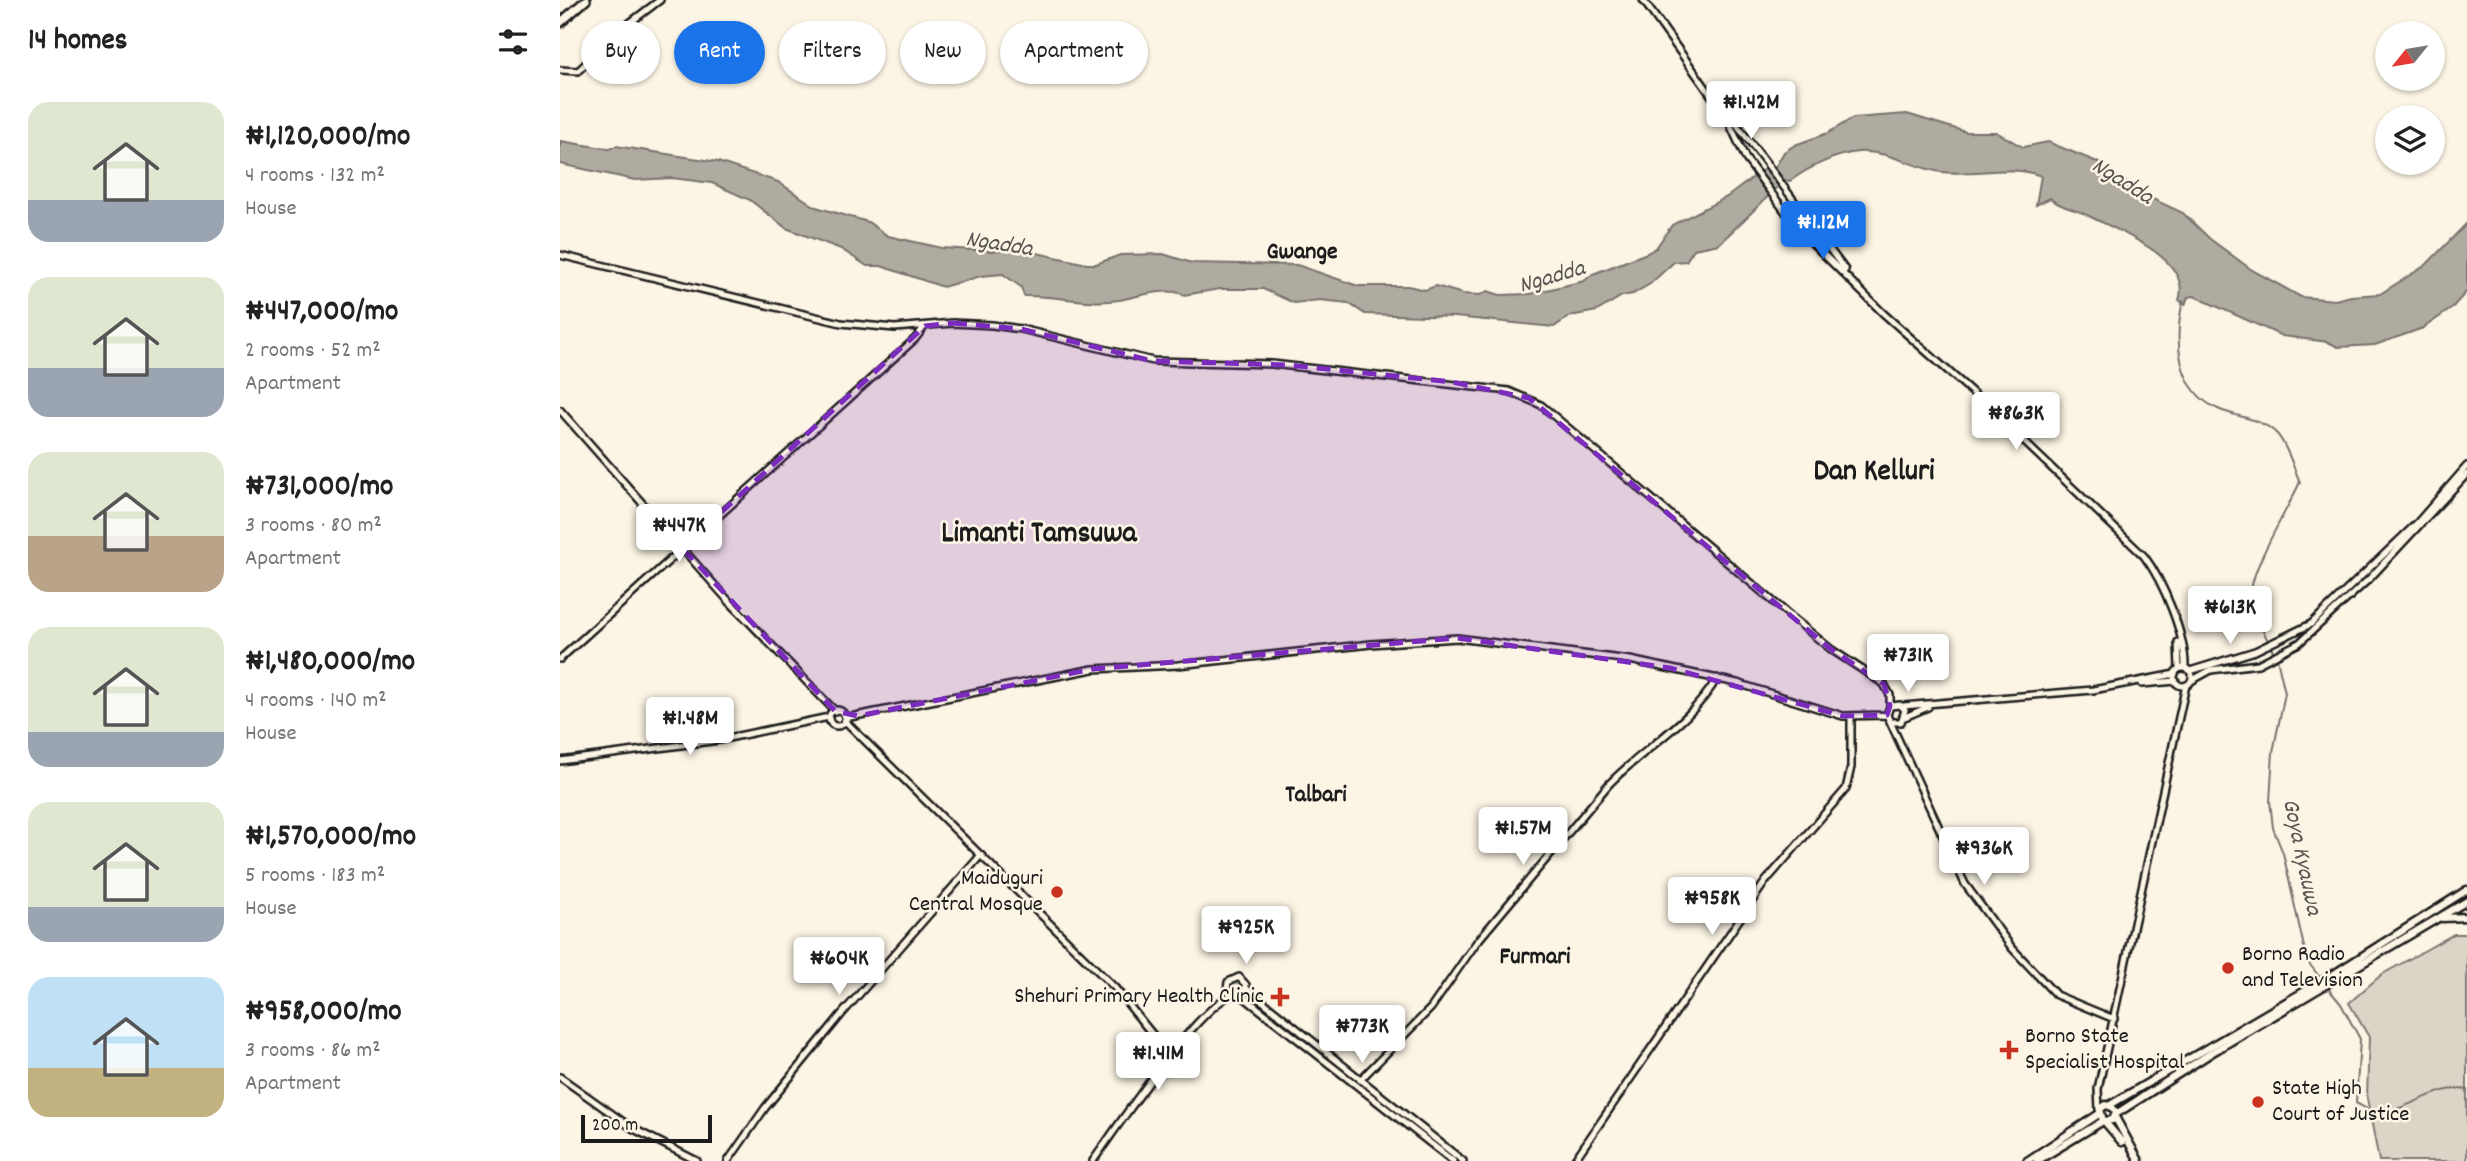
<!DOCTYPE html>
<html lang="en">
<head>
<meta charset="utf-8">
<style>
  :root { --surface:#fff; --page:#f6f6f6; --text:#222; --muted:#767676; --accent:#1a73e8 }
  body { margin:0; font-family:Dekko,sans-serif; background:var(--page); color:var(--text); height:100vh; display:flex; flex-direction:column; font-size:26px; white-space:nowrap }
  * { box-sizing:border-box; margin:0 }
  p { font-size:23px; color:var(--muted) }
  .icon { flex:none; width:38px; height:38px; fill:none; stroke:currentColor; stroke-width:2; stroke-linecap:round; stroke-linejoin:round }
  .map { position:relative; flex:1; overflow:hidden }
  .panel { display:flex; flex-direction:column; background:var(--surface); width:560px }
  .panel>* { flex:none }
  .hud { position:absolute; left:21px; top:21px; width:665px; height:63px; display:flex; gap:14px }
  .needle { width:46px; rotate:240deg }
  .fabs { position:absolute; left:1815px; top:21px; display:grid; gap:14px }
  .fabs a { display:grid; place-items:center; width:70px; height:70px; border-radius:50%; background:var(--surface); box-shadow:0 2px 5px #0004; font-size:35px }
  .scale { position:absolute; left:21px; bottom:18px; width:131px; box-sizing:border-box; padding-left:7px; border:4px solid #1c1c1c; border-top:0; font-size:19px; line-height:24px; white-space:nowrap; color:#1c1c1c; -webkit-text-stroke:5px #fcf5e5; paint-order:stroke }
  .price { position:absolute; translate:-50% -60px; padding:0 16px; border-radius:7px; background:#fff; color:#222; font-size:23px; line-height:46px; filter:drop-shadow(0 2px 4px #0008) }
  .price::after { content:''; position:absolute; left:50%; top:42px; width:21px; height:16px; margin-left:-10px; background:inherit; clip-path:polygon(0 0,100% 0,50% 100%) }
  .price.current { background:var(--accent); color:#fff }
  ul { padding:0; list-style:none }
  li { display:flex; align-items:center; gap:21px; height:175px; padding:0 28px }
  li span { display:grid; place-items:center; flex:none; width:196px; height:140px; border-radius:21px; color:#555 }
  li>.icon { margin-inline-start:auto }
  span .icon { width:84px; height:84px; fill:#fffc; stroke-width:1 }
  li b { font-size:30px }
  h2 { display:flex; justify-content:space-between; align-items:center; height:84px; padding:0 28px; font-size:30px }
  .tag { padding:0 24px; border-radius:32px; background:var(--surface); box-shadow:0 2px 5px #0004; font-size:24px; line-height:63px }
  .tag.current { background:var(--accent); color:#fff }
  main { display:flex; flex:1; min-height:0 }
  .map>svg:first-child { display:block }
  .green { fill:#dbd5c8; stroke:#7c7872; stroke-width:2 }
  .water { fill:#b0aba1; stroke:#75726c; stroke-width:2 }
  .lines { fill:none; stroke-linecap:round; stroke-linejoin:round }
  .stream { stroke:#75726c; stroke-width:2 }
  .tertiary-casing { stroke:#1c1c1c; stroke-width:10 }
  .secondary-casing { stroke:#1c1c1c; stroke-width:10 }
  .primary-casing { stroke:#1c1c1c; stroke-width:11 }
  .trunk-casing { stroke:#1c1c1c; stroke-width:12 }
  .tertiary { stroke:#fcf5e5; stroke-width:5 }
  .secondary { stroke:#fcf5e5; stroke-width:5 }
  .primary { stroke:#fcf5e5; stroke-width:6 }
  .trunk { stroke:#fcf5e5; stroke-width:7 }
  .marked { fill:#7b2cbf; fill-opacity:0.2; stroke:#7b2cbf; stroke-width:5; stroke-dasharray:14 9; stroke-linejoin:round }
  .poi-dot { fill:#c8321e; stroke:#fcf5e5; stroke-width:2.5 }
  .labels { text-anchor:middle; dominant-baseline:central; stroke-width:5; stroke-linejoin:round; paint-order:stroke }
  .poi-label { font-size:23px; fill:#1c1c1c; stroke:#fcf5e5; text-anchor:start }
  .water-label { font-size:24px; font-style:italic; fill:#575551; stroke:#fcf5e5 }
  .neighbourhood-label { font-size:24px; font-weight:bold; fill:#1c1c1c; stroke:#fcf5e5 }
  .district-label { font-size:30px; font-weight:bold; fill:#1c1c1c; stroke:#fcf5e5 }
</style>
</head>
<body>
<main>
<section class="panel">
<h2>14 homes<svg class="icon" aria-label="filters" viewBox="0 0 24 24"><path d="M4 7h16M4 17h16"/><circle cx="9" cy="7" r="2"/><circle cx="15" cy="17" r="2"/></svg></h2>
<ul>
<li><span style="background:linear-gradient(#dfe7d0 70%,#9aa5b1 0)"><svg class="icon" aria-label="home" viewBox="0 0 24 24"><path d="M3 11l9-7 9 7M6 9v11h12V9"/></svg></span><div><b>₦1,120,000/mo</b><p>4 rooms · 132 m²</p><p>House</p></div></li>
<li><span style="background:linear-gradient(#dfe7d0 65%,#9aa5b1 0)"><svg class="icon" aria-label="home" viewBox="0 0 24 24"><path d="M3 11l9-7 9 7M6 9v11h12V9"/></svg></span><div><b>₦447,000/mo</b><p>2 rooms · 52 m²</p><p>Apartment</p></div></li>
<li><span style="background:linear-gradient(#dfe7d0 60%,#b9a48a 0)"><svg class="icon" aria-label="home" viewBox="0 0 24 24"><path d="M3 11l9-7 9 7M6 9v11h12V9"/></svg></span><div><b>₦731,000/mo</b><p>3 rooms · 80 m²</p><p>Apartment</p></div></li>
<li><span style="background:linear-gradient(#dfe7d0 75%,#9aa5b1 0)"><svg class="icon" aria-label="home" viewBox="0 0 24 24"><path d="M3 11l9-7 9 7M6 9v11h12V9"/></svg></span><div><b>₦1,480,000/mo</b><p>4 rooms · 140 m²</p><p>House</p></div></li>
<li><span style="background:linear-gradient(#dfe7d0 75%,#9aa5b1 0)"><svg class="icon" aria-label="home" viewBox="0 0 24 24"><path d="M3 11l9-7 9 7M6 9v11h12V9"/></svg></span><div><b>₦1,570,000/mo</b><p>5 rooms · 183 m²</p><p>House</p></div></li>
<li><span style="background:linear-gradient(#bfe0f5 65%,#c2b280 0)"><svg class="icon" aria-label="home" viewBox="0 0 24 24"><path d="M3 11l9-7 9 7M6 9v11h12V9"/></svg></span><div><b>₦958,000/mo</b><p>3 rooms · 86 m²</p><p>Apartment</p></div></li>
</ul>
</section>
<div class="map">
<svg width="1907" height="1161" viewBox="0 0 1907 1161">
  <rect width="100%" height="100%" fill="#fcf5e5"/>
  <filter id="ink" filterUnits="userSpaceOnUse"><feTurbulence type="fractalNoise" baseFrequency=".0143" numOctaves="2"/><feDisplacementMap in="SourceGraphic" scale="14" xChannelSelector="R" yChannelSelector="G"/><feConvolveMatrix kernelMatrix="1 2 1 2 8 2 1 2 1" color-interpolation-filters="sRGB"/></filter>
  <g filter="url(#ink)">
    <path class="green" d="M 1894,934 L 1907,934 L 1907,1161 L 1819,1161 L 1807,1098 L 1809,1037 L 1789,1003 L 1821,975 Z"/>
    <path class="water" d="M 1347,114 L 1406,132 L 1436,132 L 1463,147 L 1488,142 L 1537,162 L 1584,195 L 1623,213 L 1650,239 L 1692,270 L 1741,297 L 1775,300 L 1791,296 L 1820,294 L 1866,265 L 1907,223 L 1907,291 L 1891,309 L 1863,328 L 1815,345 L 1778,347 L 1768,342 L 1722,336 L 1634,296 L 1628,297 L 1625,305 L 1619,300 C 1633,259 1558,231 1529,216 C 1516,209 1500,208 1490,198 L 1476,205 L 1481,176 C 1452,164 1412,176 1381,172 C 1353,168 1328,150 1298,152 C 1275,154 1248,168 1230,181 L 1225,180 L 1159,244 L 1134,249 L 1126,261 L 1114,262 L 1090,284 L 1073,294 L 1062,296 L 1037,311 L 1010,316 L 994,327 L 895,317 L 805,314 L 788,303 L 759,300 L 734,303 L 703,289 L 660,289 L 624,295 C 607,286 576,297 559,300 C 527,305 496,295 464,296 L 461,287 L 443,274 L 421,276 L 383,287 L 321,266 L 307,266 L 281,249 L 226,228 L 190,200 L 152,183 L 112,178 L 75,180 L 0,164 L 0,141 L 49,149 L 56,146 L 158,162 L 218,182 L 256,207 L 308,222 L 328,236 L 382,248 L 430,251 L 459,249 L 527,264 L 536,264 L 560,255 L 603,254 L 632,263 L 737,265 L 798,286 L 848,286 L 865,290 L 876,286 L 903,294 L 920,295 L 928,291 L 940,295 L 970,294 L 1024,281 L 1033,274 L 1087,253 L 1096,248 L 1112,225 L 1167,197 L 1203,170 L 1216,166 L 1224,152 L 1235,145 L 1268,133 L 1293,118 Z"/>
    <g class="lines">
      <path class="stream" d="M 1623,301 C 1614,339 1616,390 1658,409 C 1675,417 1702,418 1717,434 C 1727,445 1733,467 1740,482 C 1728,509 1693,564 1691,592 C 1691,613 1706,635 1714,653
        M 1717,658 L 1725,693 L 1713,752 L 1710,801 L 1713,828 L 1723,853 L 1747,961 L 1762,980
        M 1767,987 L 1781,1004 L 1800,1039 L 1796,1103 C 1802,1106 1810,1112 1816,1112 C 1847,1113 1877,1083 1907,1090"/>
      <g class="tertiary-casing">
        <path id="tertiary" d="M 0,255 L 281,323 L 335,328 L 393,323 L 432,325 L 461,329 L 593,361 L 712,364 L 949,391 L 981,405 L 1234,619 L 1272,650 L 1324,684 L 1330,695 L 1330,706
          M 0,659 L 355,339 L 365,326
          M 0,1077 L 72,1128 L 137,1161
          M 800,1080 L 871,1008 L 916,943 L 1049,784 C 1084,748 1132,722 1157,678
          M 168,1161 L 205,1108 L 281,1015 L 421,855
          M 1014,1161 L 1205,882 L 1286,789 L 1291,767 L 1291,717"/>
      </g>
      <g class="secondary-casing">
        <path id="secondary" d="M 1083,0 L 1166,116 L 1174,121 L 1204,160 L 1285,270
          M 0,70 L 18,71 L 63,28 L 100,0
          M 1166,116 L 1186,159 L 1239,230 L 1324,314 L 1413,393 L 1584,556 C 1603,581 1626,636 1625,668
          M 0,410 L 166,598 L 275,711
          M 1618,642 L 1619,669
          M1614 677a9 9 0 1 1 18 0a9 9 0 1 1-18 0Z
          M 1630,671 L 1695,651 L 1751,624 L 1858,522 L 1907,466
          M 1631,681 L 1651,670 L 1698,664 L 1739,643 L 1810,578 L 1907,474
          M 1582,684 L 1616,681
          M 1343,706 L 1533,690 L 1615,674
          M269 718a8 8 0 1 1 16 0a8 8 0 1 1-16 0Z
          M 1345,717 L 1368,707
          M 285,718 L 533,669 L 618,665 L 811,644 L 897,638 L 1070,660 L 1177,683 L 1283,716 L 1327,715
          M 285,721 L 555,988 L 601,1045 L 606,1059
          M 1331,722 L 1341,722 L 1345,710 L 1340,705 L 1330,706 L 1327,715 L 1405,884 L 1452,948 L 1496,995 L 1554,1019
          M 0,761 L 159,740 L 269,717
          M 686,988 L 903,1161
          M 681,995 L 893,1161
          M 1539,1110 L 1538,1089 L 1626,685
          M 533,1161 C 555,1130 640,1003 673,995 C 676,994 680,995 683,993 L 686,985 L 679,977 L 668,982 L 667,990 L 672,995"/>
      </g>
      <g class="primary-casing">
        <path id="primary" d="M 1882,918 L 1907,917
          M 1550,1105 L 1774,974 L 1907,890
          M 1556,1114 L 1651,1053 L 1907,901
          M 1555,1117 L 1579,1161
          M 1545,1122 L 1562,1142
          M 1467,1161 L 1539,1114
          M 1477,1161 L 1543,1121 L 1553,1120 L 1556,1112 L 1552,1107 L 1546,1105 L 1540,1109 L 1543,1121"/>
      </g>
      <g class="trunk-casing">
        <path id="trunk" d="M 0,23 L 26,0"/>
      </g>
      <use href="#tertiary" class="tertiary"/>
      <use href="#secondary" class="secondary"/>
      <use href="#primary" class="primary"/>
      <use href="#trunk" class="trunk"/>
    </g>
  </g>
  <path class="marked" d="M 393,323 L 461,329 L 593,361 L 729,365 L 892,382 L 969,398 L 1272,650 L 1324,684 L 1330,706 L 1327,715 L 1283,716 L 1110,668 L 897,638 L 533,669 L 298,716 L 275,711 L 122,548 L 365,326 Z"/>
  <g class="poi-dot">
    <circle cx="497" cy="892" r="7"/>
    <circle cx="1668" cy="968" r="7"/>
    <path d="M716.5 986.5h7v7h7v7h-7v7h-7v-7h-7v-7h7z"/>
    <path d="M1445.5 1039.5h7v7h7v7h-7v7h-7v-7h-7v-7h7z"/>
    <circle cx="1698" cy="1102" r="7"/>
  </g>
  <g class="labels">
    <g class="poi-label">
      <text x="483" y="879" text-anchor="end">Maiduguri<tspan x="483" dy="26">Central Mosque</tspan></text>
      <text x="1682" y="955">Borno Radio<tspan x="1682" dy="26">and Television</tspan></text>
      <text x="704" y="997" text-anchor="end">Shehuri Primary Health Clinic</text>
      <text x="1465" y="1037">Borno State<tspan x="1465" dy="26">Specialist Hospital</tspan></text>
      <text x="1712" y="1089">State High<tspan x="1712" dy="26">Court of Justice</tspan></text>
    </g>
    <g class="water-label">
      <text transform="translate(1562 182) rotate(32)">Ngadda</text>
      <text transform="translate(439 245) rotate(9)">Ngadda</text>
      <text transform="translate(992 278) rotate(-16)">Ngadda</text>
      <text transform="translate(1741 857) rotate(78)">Goya Kyauwa</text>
    </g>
    <g class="neighbourhood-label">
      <text x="742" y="253">Gwange</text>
      <text x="756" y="796">Talbari</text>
      <text x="975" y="958">Furmari</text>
    </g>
    <g class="district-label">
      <text x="1314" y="473">Dan Kelluri</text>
      <text x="479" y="535">Limanti Tamsuwa</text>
    </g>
  </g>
</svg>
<div class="fabs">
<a><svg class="needle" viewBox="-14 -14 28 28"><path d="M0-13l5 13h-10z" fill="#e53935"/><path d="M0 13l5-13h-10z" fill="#767676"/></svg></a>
<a><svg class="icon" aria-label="layers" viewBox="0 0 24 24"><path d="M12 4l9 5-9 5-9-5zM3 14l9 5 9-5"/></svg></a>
</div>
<div class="scale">200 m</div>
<b class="price" style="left:1191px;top:141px">₦1.42M</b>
<b class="price current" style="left:1263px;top:261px">₦1.12M</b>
<b class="price" style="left:1456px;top:452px">₦863K</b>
<b class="price" style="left:119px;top:564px">₦447K</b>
<b class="price" style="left:1670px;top:646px">₦613K</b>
<b class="price" style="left:1348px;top:694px">₦731K</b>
<b class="price" style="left:130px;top:757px">₦1.48M</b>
<b class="price" style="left:963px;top:867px">₦1.57M</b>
<b class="price" style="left:1424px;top:887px">₦936K</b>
<b class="price" style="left:1152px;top:937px">₦958K</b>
<b class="price" style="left:686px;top:966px">₦925K</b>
<b class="price" style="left:279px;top:997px">₦604K</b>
<b class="price" style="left:802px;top:1065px">₦773K</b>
<b class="price" style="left:598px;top:1092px">₦1.41M</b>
<div class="hud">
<a class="tag">Buy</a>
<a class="tag current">Rent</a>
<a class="tag">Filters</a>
<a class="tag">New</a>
<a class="tag">Apartment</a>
</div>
</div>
</main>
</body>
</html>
